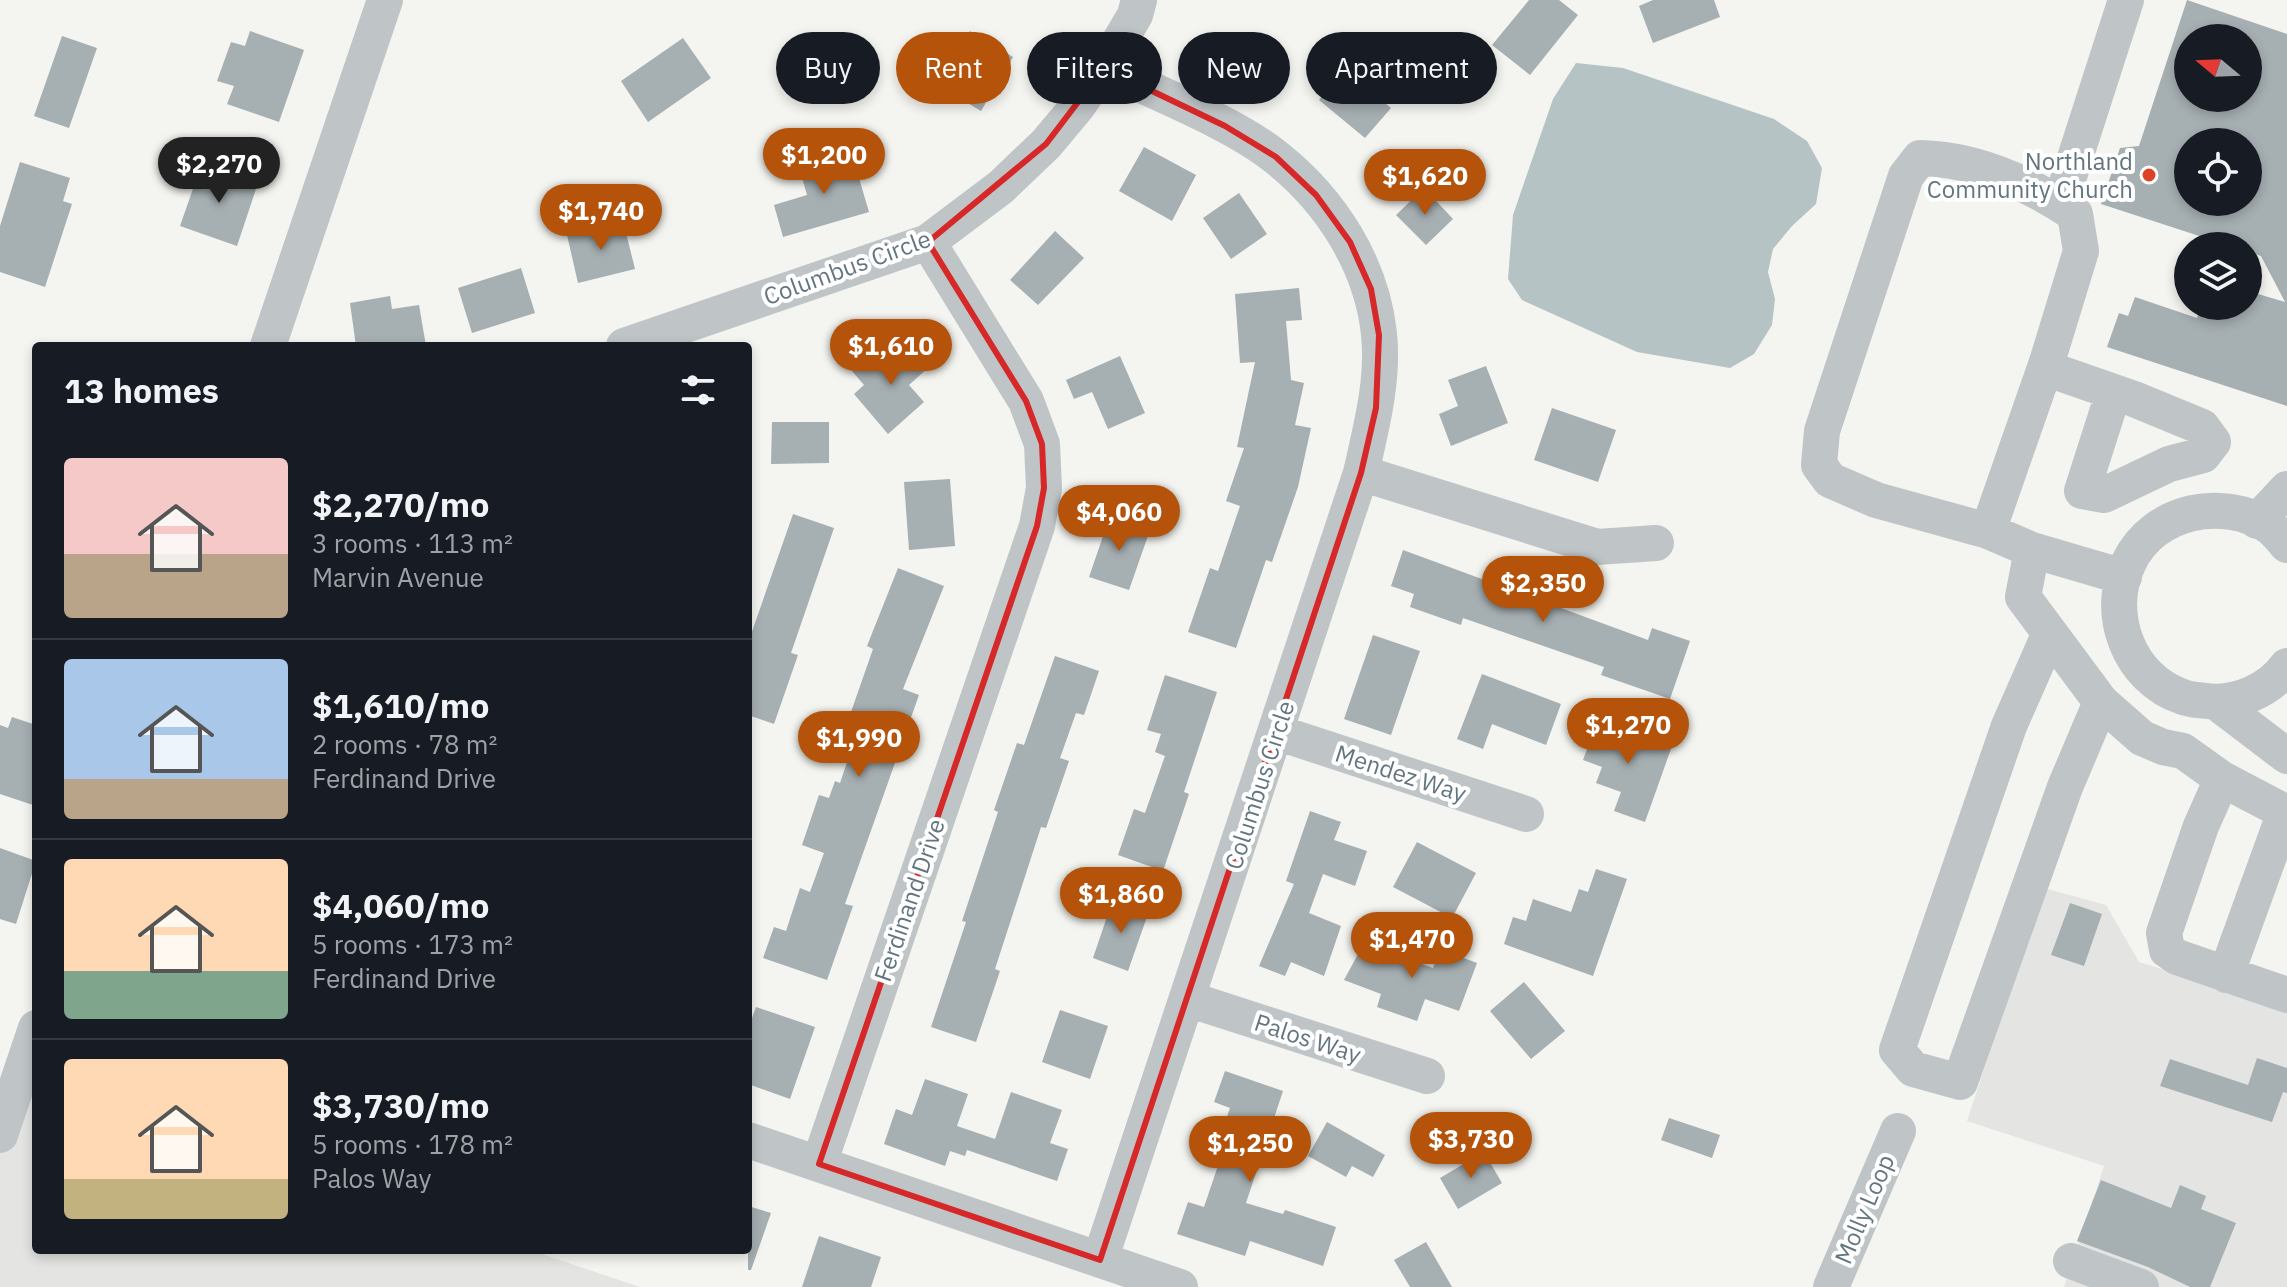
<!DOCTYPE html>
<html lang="en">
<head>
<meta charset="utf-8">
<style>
  :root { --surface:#171b24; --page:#242831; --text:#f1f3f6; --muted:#9ea1a6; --line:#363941; --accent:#b45309 }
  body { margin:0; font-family:"IBM Plex Sans",sans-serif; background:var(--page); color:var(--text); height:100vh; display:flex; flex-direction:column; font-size:30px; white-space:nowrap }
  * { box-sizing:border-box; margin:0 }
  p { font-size:26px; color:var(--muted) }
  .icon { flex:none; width:44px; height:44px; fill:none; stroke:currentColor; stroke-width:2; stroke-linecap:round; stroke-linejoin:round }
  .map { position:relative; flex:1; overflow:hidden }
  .panel { position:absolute; left:32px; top:342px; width:720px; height:912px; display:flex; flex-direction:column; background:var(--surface); border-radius:8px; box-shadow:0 4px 12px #0003 }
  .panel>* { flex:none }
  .hud { position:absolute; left:776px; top:32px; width:760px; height:72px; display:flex; gap:16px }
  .needle { width:52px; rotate:289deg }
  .fabs { position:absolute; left:2174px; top:24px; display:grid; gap:16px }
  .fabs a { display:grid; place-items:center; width:88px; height:88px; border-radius:50%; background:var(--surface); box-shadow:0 4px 12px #0003; font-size:40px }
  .price { position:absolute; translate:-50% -68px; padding:0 18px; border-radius:28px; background:var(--accent); color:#fff; font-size:26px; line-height:52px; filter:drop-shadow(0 2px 4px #0008) }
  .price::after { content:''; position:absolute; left:50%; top:48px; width:24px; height:18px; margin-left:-12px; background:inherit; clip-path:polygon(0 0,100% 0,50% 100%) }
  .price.selected { background:#222; color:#fff }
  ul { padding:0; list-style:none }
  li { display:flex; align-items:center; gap:24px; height:200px; padding:0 32px }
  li+li { border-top:2px solid var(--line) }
  li span { display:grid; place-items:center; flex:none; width:224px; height:160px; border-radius:8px; color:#555 }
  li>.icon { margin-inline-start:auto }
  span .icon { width:96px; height:96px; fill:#fffc; stroke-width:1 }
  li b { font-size:34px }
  h2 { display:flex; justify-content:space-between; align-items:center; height:96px; padding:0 32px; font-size:34px }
  .pill { padding:0 28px; border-radius:36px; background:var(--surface); box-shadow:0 4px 12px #0003; font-size:28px; line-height:72px }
  .pill.selected { background:var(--accent); color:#fff }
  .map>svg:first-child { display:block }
  .built { fill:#e4e5e3 }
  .water { fill:#b5c3c5 }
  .building { fill:#a6afb2; fill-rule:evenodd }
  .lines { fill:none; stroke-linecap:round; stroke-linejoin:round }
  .minor { stroke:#bfc4c6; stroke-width:36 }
  .marked { fill:none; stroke:#d62828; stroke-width:6; stroke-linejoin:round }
  .poi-dot { fill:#de4226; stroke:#fff; stroke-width:3 }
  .labels { text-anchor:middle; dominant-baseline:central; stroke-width:8; stroke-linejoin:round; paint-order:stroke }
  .poi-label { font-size:24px; fill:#637680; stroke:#fff; text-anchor:end }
  .street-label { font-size:24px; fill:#637680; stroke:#fff }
</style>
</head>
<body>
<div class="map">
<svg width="2287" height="1287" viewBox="0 0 2287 1287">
  <rect width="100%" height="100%" fill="#f4f4f0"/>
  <path class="built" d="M 2044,888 L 2106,905 L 2139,962 L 2287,1007 L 2287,1287 L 2064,1287 L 2104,1166 L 1967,1121 Z
    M 36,1083 L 36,1250 L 530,1250 L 640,1287 L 0,1287 L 0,1135 Z"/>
  <path class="water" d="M 1576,63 L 1623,68 L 1774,119 L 1807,141 L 1822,168 L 1816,204 L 1792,226 L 1773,249 L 1768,272 L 1775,299 L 1772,325 L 1754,354 L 1730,368 L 1637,352 L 1522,300 L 1508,279 L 1513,215 L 1553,99 Z"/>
  <path class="building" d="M 1529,0 L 1559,0 L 1578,15 L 1530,75 L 1492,45 Z
    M 1653,0 L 1714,0 L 1720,17 L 1653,43 L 1639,6 Z
    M 2187,0 L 2287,34 L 2287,406 L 2107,347 L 2119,313 L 2128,316 L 2135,297 L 2197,318 L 2201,306 L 2248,306 L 2248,291 L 2285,302 L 2261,256 L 2248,252 L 2248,246 L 2230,246 L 2101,204 L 2120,148 L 2139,146 ZM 2188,38 L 2248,38 L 2248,98 L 2188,98 ZM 2188,142 L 2248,142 L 2248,202 L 2188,202 Z
    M 250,31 L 304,50 L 279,122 L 227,104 L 234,86 L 217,81 L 231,42 L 245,46 Z
    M 970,31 L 1013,57 L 981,111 L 937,85 Z
    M 62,36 L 97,48 L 69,128 L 34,116 Z
    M 683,38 L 711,78 L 648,122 L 621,81 Z
    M 1345,70 L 1391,108 L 1365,138 L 1319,100 Z
    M 1144,147 L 1196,175 L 1172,221 L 1119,191 Z
    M 851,151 L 869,212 L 783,237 L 774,205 L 807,195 L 799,167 Z
    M 20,162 L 70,178 L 63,201 L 72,204 L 45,287 L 0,272 L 0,226 Z
    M 202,163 L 258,183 L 237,246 L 180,226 Z
    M 1424,188 L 1453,219 L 1426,245 L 1396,215 Z
    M 1239,193 L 1267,234 L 1231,259 L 1203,218 Z
    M 623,221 L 635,269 L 578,283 L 567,235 Z
    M 1055,231 L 1084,258 L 1038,305 L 1010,280 Z
    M 521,268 L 535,313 L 472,333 L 458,288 Z
    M 1299,288 L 1302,320 L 1286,321 L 1291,380 L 1304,383 L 1295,425 L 1311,428 L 1298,487 L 1272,562 L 1266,560 L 1236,648 L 1188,632 L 1210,568 L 1218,571 L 1240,506 L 1226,501 L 1244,448 L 1237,447 L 1255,362 L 1240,363 L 1235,294 Z
    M 390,296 L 392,309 L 419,305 L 426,346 L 356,346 L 350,303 Z
    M 907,342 L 929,367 L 909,385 L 924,402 L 888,434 L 854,394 L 864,385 L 852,371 L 867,358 L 876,369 Z
    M 1120,356 L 1145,413 L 1108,429 L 1092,392 L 1074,399 L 1066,380 Z
    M 1486,366 L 1508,423 L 1451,446 L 1439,414 L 1458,406 L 1448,380 Z
    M 1552,408 L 1616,430 L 1598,482 L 1534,460 Z
    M 772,422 L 829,422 L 829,463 L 771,464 Z
    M 950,479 L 955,546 L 909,550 L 904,482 Z
    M 793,514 L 834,528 L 791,653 L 798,655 L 774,724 L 748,715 L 748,643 Z
    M 1110,516 L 1150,530 L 1129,590 L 1089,577 Z
    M 1403,550 L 1648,640 L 1652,628 L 1690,641 L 1670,699 L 1601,675 L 1604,667 L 1463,618 L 1461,625 L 1410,607 L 1414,594 L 1391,586 Z
    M 898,568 L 944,586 L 903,689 L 919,695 L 845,904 L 853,906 L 827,980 L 763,958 L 774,927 L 786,931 L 800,888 L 810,892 L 824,853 L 802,845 L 819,795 L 829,798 L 835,781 L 840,783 L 856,736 L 844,732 L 873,649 L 867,646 Z
    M 1373,635 L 1420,651 L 1391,735 L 1344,719 Z
    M 1055,656 L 1099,671 L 1084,715 L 1076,713 L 1060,758 L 1069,761 L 1046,828 L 1041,827 L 995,969 L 1000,971 L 976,1042 L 931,1027 L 966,922 L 962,921 L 998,812 L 994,810 L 1017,743 L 1024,745 Z
    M 1482,674 L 1561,704 L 1546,745 L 1492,724 L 1483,749 L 1457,739 Z
    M 1165,675 L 1217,692 L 1184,792 L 1189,794 L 1163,871 L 1118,855 L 1134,809 L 1145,813 L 1165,756 L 1155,752 L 1161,734 L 1147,730 Z
    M 12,717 L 36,725 L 36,806 L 0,794 L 0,725 L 8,728 Z
    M 1598,719 L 1672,746 L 1645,822 L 1614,811 L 1621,792 L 1596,783 L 1602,767 L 1583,760 Z
    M 1310,811 L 1341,822 L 1334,840 L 1367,851 L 1355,886 L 1323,874 L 1309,913 L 1341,926 L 1324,976 L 1291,962 L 1285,976 L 1259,966 L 1294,884 L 1286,881 Z
    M 1417,842 L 1476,873 L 1452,918 L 1393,887 Z
    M 0,848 L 36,861 L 16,924 L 0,919 Z
    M 1596,869 L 1627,879 L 1593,976 L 1504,944 L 1513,917 L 1526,921 L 1533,899 L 1571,912 L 1579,889 L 1588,892 Z
    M 1113,899 L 1149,911 L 1128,971 L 1093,958 Z
    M 2070,903 L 2102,914 L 2084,966 L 2051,955 Z
    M 1364,943 L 1433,968 L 1440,949 L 1477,963 L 1459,1011 L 1425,999 L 1417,1021 L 1377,1007 L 1381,994 L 1344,980 Z
    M 1524,982 L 1565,1031 L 1531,1059 L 1490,1011 Z
    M 756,1007 L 815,1027 L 790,1099 L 748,1084 L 748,1029 Z
    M 1060,1010 L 1108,1026 L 1090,1079 L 1042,1062 Z
    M 2257,1058 L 2287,1068 L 2287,1093 L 2283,1092 L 2272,1122 L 2160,1086 L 2170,1059 L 2248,1085 Z
    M 1225,1071 L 1283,1091 L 1246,1203 L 1283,1214 L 1285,1210 L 1336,1227 L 1323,1266 L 1250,1241 L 1245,1256 L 1177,1234 L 1188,1202 L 1204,1207 L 1225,1145 L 1218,1142 L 1230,1108 L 1214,1102 Z
    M 925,1079 L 968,1094 L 957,1126 L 995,1139 L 1011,1092 L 1062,1110 L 1050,1143 L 1068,1149 L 1057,1181 L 967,1150 L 965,1156 L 950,1151 L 945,1166 L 884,1144 L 896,1109 L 912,1115 Z
    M 1669,1118 L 1720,1135 L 1712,1158 L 1661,1140 Z
    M 1327,1122 L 1385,1155 L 1373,1177 L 1352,1166 L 1346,1177 L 1308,1156 Z
    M 1484,1152 L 1502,1183 L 1458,1209 L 1440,1178 Z
    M 2101,1180 L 2171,1208 L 2180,1185 L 2206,1196 L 2201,1209 L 2236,1223 L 2210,1287 L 2190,1287 L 2148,1267 L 2077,1241 Z
    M 748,1206 L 771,1213 L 751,1270 L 748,1270 Z
    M 819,1236 L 881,1257 L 871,1287 L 802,1287 Z
    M 1426,1242 L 1452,1287 L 1410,1287 L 1394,1260 Z"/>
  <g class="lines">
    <path class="minor" d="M 2058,203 L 2065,189 L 2126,0
      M 268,346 L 385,0
      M 624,346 L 928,242 L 1001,187 L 1046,144 L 1077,107 L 1104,68 L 1135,15 L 1139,0
      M 2045,368 L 2134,399 L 2202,427 L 2213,442 L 2203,455 L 2169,464 L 2104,495 L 2082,491 L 2113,394
      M 1361,473 L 1597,547 L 1656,543
      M 2257,521 L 2287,489
      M 1988,531 L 2047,362 L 2081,251 L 2075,214 C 2030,184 1975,159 1920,158 L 1906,176 L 1822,431 L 1819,465 L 1830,480 L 1876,500 L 1988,531 L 2032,550
      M 2287,545 C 2282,539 2276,532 2270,527 C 2223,496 2154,510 2129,562 C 2104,612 2128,679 2183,697 C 2190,700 2199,700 2207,701 C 2236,705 2270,690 2287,666
      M 2124,577 L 2032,550 L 2023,597 L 2101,702 L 2142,738 L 2163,747 L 2183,751 L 2222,779
      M 2049,635 L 2009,726 L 1897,1050 L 1913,1069 L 1960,1082 L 2065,787 L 2101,702
      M 2216,702 L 2287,756
      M 1276,732 L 1526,814
      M 2287,813 L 2222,779 L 2201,826 L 2164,933 L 2167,950 L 2177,957 L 2287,995
      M 2226,975 L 2285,812
      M 1188,999 L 1427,1076
      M 0,1135 L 36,1028
      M 748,1140 L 1180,1287
      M 819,1164 L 1037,526 L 1044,488 L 1042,444 L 1026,401 L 928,242
      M 1100,1260 L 1361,473 C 1371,428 1384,380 1379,334 C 1372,265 1331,201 1277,158 C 1234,123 1156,93 1104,68
      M 2071,1261 L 2141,1287
      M 1831,1287 L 1898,1131"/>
  </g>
  <path class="marked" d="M 1104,68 L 1225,126 L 1276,157 L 1316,195 L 1350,242 L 1371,289 L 1379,335 L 1376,408 L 1361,473 L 1100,1260 L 819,1164 L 1037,526 L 1044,488 L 1042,444 L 1026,401 L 928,242 L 1046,144 Z"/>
  <circle class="poi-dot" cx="2149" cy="175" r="8"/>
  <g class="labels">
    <g class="poi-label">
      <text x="2133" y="161">Northland<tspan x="2133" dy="28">Community Church</tspan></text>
    </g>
    <g class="street-label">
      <text transform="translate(847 267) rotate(-20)">Columbus Circle</text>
      <text transform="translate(1401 773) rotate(18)">Mendez Way</text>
      <text transform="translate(1259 785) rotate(-72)">Columbus Circle</text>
      <text transform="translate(909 900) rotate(-71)">Ferdinand Drive</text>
      <text transform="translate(1308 1038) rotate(18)">Palos Way</text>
      <text transform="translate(1864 1209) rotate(-67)">Molly Loop</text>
    </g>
  </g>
</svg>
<div class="fabs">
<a><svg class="needle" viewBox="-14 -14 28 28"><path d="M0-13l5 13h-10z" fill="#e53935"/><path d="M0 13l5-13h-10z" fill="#9ea1a6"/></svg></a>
<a><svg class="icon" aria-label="locate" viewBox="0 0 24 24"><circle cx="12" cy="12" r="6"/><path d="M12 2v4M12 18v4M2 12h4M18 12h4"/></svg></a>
<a><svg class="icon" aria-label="layers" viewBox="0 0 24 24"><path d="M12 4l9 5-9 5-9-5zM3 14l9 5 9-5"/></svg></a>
</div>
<b class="price" style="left:824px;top:196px">$1,200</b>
<b class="price selected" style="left:219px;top:205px">$2,270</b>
<b class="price" style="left:1425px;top:217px">$1,620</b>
<b class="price" style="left:601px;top:252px">$1,740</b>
<b class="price" style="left:891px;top:387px">$1,610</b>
<b class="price" style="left:1119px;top:553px">$4,060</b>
<b class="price" style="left:1543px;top:624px">$2,350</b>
<b class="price" style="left:1628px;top:766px">$1,270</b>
<b class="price" style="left:859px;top:779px">$1,990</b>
<b class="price" style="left:1121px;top:935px">$1,860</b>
<b class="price" style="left:1412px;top:980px">$1,470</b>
<b class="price" style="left:1471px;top:1180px">$3,730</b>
<b class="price" style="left:1250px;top:1184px">$1,250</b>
<div class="hud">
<a class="pill">Buy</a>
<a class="pill selected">Rent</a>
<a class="pill">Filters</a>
<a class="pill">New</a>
<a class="pill">Apartment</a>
</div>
<section class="panel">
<h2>13 homes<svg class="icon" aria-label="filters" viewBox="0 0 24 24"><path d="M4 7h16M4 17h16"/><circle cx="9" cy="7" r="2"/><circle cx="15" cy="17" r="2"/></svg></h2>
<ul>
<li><span style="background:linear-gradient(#f6c9c9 60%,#b9a48a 0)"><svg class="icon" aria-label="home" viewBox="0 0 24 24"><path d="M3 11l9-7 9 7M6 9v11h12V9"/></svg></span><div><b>$2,270/mo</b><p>3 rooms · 113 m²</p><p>Marvin Avenue</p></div></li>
<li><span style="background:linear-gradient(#a9c7e8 75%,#b9a48a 0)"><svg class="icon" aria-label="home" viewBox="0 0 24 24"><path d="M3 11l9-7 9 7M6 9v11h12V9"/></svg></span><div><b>$1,610/mo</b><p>2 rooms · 78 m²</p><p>Ferdinand Drive</p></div></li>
<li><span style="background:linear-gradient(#ffd9b3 70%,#7fa58c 0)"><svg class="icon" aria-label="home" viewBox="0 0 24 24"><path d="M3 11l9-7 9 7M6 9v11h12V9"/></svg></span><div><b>$4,060/mo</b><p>5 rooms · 173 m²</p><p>Ferdinand Drive</p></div></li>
<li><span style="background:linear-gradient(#ffd9b3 75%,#c2b280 0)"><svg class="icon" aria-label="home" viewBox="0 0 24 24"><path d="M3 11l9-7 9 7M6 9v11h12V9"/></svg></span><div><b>$3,730/mo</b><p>5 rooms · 178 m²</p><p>Palos Way</p></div></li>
</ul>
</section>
</div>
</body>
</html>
